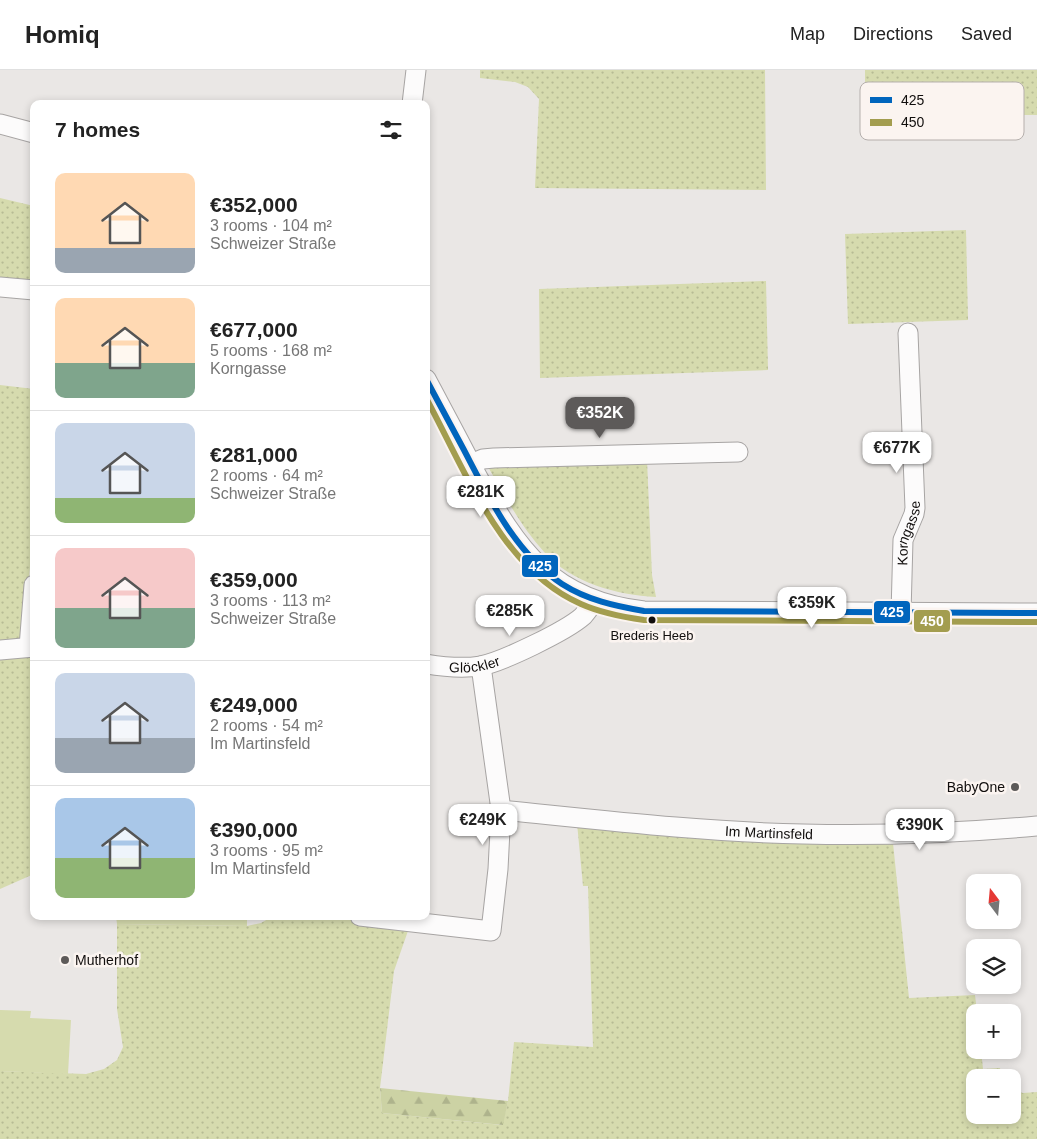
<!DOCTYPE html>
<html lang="en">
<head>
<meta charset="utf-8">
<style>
  :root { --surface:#fff; --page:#f2f2f2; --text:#222; --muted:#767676; --line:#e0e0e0; --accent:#5d5a59 }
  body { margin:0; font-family:Helvetica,sans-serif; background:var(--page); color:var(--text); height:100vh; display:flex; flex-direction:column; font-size:19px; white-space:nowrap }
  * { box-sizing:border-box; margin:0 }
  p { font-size:16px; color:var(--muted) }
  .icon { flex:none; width:28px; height:28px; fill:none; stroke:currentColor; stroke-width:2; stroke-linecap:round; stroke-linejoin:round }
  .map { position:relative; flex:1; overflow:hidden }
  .sheet { position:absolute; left:30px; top:30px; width:400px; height:820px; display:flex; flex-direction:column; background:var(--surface); border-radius:10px; box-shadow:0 2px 8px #0003 }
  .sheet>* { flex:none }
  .needle { width:32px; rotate:344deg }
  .buttons { position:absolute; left:966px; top:804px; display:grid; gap:10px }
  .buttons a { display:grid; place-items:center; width:55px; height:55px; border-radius:10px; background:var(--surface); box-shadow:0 2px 8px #0003; font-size:25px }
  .price { position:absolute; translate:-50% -42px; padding:0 11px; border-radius:10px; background:#fff; color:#222; font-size:16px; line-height:32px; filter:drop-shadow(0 1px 2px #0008) }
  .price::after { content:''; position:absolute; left:50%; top:30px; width:15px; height:11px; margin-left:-8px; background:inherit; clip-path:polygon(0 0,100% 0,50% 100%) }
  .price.active { background:var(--accent); color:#fff }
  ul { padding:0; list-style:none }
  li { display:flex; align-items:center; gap:15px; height:125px; padding:0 25px }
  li+li { border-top:1px solid var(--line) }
  li span { display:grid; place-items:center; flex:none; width:140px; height:100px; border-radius:10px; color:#555 }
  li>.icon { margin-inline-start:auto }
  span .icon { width:60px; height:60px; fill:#fffc; stroke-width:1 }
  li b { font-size:21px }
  h2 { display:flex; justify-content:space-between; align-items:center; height:60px; padding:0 25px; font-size:21px }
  header { display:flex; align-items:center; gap:30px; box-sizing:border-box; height:70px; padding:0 25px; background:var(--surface); border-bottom:1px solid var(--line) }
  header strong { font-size:24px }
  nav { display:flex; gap:28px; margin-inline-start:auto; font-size:18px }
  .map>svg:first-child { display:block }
  .grass { fill:url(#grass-dots) }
  .forest { fill:url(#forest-firs) }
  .green { fill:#d6dbae }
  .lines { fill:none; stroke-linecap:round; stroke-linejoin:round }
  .minor-casing { stroke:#a7a4a3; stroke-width:21 }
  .minor { stroke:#fcfbfb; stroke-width:19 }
  .bus-1-casing { stroke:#fbf4f0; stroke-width:10 }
  .bus-2-casing { stroke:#fbf4f0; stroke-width:10 }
  .bus-1 { stroke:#0065bd; stroke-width:6 }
  .bus-2 { stroke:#a39d4f; stroke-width:6 }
  .bus-dot { fill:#110e0d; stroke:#fbf4f0; stroke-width:2 }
  .poi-dot { fill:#5d5a59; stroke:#fbf4f0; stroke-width:2 }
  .labels { text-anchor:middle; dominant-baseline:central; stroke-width:5; stroke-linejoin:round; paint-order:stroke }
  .bus-label { font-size:13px; fill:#110e0d; stroke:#fbf4f0 }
  .street-label { font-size:14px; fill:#110e0d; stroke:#fbf4f0 }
  .poi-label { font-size:14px; fill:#110e0d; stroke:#fbf4f0; text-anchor:end }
  .key { fill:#fbf4f0; stroke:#b5afac; stroke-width:1 }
  .key-label { font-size:14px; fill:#110e0d }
  .line-badge { stroke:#fbf4f0; stroke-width:2 }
  .badge-label { font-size:14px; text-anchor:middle; font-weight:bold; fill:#fff }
</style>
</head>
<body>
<header>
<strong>Homiq</strong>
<nav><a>Map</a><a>Directions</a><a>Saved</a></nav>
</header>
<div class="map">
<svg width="1037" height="1069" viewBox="0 0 1037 1069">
  <defs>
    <pattern id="grass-dots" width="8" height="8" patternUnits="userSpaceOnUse" patternTransform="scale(1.25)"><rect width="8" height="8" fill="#d6dbae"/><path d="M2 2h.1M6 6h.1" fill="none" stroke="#b7bb94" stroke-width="1.8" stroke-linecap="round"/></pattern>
    <pattern id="forest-firs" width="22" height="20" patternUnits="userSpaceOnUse" patternTransform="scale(1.25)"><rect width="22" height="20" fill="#ccd2a4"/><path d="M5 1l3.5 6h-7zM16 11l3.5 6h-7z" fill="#aeb38c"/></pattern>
  </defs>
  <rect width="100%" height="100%" fill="#eae7e5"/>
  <path class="grass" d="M 480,0 L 765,0 L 766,120 L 535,118 L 539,29 L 528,17 L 515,12 L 480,8 Z
    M 865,0 L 1037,0 L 1037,45 L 964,45 L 937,40 L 865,42 Z
    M 0,128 L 34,136 L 34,213 L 0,210 Z
    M 966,160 L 968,250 L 848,254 L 845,164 Z
    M 766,211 L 768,300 L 540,308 L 539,219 Z
    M 0,315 L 34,319 L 34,454 L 24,562 L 17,571 L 0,575 Z
    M 647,390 L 652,505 L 656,527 C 617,525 572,513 545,483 C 521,457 505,426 488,397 Z
    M 34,584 L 34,804 L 0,819 L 0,586 Z
    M 577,753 L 893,773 L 909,928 L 975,925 L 977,942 L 975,942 L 975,980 L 981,980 L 983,999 L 1000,998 L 1002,1007 L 975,1008 L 975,1045 L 1012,1045 L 1013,1020 L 1023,1023 L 1037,1022 L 1037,1069 L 0,1069 L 0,1001 L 86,1004 L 104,999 L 117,990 L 123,977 L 117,939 L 117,854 L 247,856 L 261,853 L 273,846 L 340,846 L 360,852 L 409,858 L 394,901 L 380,1018 L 382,1043 L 502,1055 L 508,1031 L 514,972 L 593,977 L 588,816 L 583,816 Z"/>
  <path class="forest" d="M 380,1018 L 508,1031 L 503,1055 L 382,1043 Z"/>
  <path class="green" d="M 116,846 L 247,846 L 247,856 L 117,854 Z
    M 0,940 L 31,941 L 30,948 L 71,950 L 68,1004 L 0,1001 Z"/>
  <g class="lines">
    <g class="minor-casing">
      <g id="minor">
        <path d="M 412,34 L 416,0"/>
        <path d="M 0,54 L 34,63"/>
        <path d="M 0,217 L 34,220"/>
        <path d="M 426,309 C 443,341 460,372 476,404 C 517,480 552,531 644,541 L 1037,543"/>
        <path d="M 471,394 L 483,389 L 494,388 L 738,382"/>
        <path id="s1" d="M 901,543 L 903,470 L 914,444 L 915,438 L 908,263"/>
        <path d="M 29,577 L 34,515"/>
        <path d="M 0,580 L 34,577"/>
        <path id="s2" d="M 426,594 C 444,597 462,599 480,596 C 502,592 566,561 583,546 C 587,541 591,536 594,531"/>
        <path id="s3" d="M 501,740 C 601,750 702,762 803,764 C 881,766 959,763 1037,756"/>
        <path d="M 360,846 L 491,861 L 498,799 L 501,740 L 481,596"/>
      </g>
    </g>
    <use href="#minor" class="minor"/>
    <g class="bus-1-casing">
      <path id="bus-1" d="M 426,309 C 439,333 451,356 464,380 C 489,428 515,483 562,514 C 587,530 615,536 644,541 L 1037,543"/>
    </g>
    <g class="bus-2-casing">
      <path id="bus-2" d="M 426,328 C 465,400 502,500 581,534 C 601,543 623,547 644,550 L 1037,552"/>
    </g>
    <use href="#bus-1" class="bus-1"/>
    <use href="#bus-2" class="bus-2"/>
  </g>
  <circle class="bus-dot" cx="652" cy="550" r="4.5"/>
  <g class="poi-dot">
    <circle cx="1015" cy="717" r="5"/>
    <circle cx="65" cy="890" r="5"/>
  </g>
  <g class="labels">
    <g class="bus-label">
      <text x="652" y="565">Brederis Heeb</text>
    </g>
    <g class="street-label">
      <text stroke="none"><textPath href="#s1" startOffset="81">Korngasse</textPath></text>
      <text stroke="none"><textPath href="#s2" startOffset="49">Glöckler</textPath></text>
      <text stroke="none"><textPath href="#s3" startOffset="269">Im Martinsfeld</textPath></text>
    </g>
    <g class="poi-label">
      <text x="1005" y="717">BabyOne</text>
      <text x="75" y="890" text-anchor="start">Mutherhof</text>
    </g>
  </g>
  <rect x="860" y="12" width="164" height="58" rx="8" class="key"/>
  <rect x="870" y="27" width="22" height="6" fill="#0065bd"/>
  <rect x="870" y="49" width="22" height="7" fill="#a39d4f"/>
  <g class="key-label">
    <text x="901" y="35">425</text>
    <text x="901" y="57">450</text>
  </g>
  <g class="line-badge">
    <rect x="521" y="484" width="38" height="24" rx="5" fill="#0065bd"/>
    <rect x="873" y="530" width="38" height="24" rx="5" fill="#0065bd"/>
    <rect x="913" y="539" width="38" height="24" rx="5" fill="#a39d4f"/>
  </g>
  <g class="badge-label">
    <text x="540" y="501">425</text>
    <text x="892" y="547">425</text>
    <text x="932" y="556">450</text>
  </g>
</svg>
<div class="buttons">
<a><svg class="needle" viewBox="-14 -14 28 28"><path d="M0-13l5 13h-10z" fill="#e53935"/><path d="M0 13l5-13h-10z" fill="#767676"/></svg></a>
<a><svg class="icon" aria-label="layers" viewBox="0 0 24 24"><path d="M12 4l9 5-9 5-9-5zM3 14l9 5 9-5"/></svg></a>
<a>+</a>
<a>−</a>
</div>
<b class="price active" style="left:600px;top:369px">€352K</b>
<b class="price" style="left:897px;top:404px">€677K</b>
<b class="price" style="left:481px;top:448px">€281K</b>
<b class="price" style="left:812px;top:559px">€359K</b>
<b class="price" style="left:510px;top:567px">€285K</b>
<b class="price" style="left:483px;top:776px">€249K</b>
<b class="price" style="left:920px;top:781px">€390K</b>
<section class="sheet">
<h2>7 homes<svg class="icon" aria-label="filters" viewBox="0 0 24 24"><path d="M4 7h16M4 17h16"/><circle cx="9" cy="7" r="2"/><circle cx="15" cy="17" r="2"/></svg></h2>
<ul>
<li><span style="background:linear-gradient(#ffd9b3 75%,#9aa5b1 0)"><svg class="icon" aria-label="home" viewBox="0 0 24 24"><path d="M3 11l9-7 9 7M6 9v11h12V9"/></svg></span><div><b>€352,000</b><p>3 rooms · 104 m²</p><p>Schweizer Straße</p></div></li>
<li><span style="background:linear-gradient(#ffd9b3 65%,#7fa58c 0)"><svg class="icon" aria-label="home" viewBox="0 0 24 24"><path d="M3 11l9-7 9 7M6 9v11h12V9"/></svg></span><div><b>€677,000</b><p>5 rooms · 168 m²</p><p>Korngasse</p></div></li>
<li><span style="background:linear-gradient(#c9d6e8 75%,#8fb573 0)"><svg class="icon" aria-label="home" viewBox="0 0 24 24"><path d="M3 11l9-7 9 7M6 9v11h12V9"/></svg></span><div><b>€281,000</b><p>2 rooms · 64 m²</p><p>Schweizer Straße</p></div></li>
<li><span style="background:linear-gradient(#f6c9c9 60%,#7fa58c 0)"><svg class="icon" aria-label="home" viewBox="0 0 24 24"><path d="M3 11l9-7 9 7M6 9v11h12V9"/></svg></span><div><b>€359,000</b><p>3 rooms · 113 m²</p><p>Schweizer Straße</p></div></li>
<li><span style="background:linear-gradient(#c9d6e8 65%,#9aa5b1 0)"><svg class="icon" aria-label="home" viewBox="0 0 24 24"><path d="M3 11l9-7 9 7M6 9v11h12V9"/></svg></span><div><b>€249,000</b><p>2 rooms · 54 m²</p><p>Im Martinsfeld</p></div></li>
<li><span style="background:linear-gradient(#a9c7e8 60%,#8fb573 0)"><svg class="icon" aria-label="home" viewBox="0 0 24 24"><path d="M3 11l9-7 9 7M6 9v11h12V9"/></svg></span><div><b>€390,000</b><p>3 rooms · 95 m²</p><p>Im Martinsfeld</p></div></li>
</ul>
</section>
</div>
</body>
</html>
